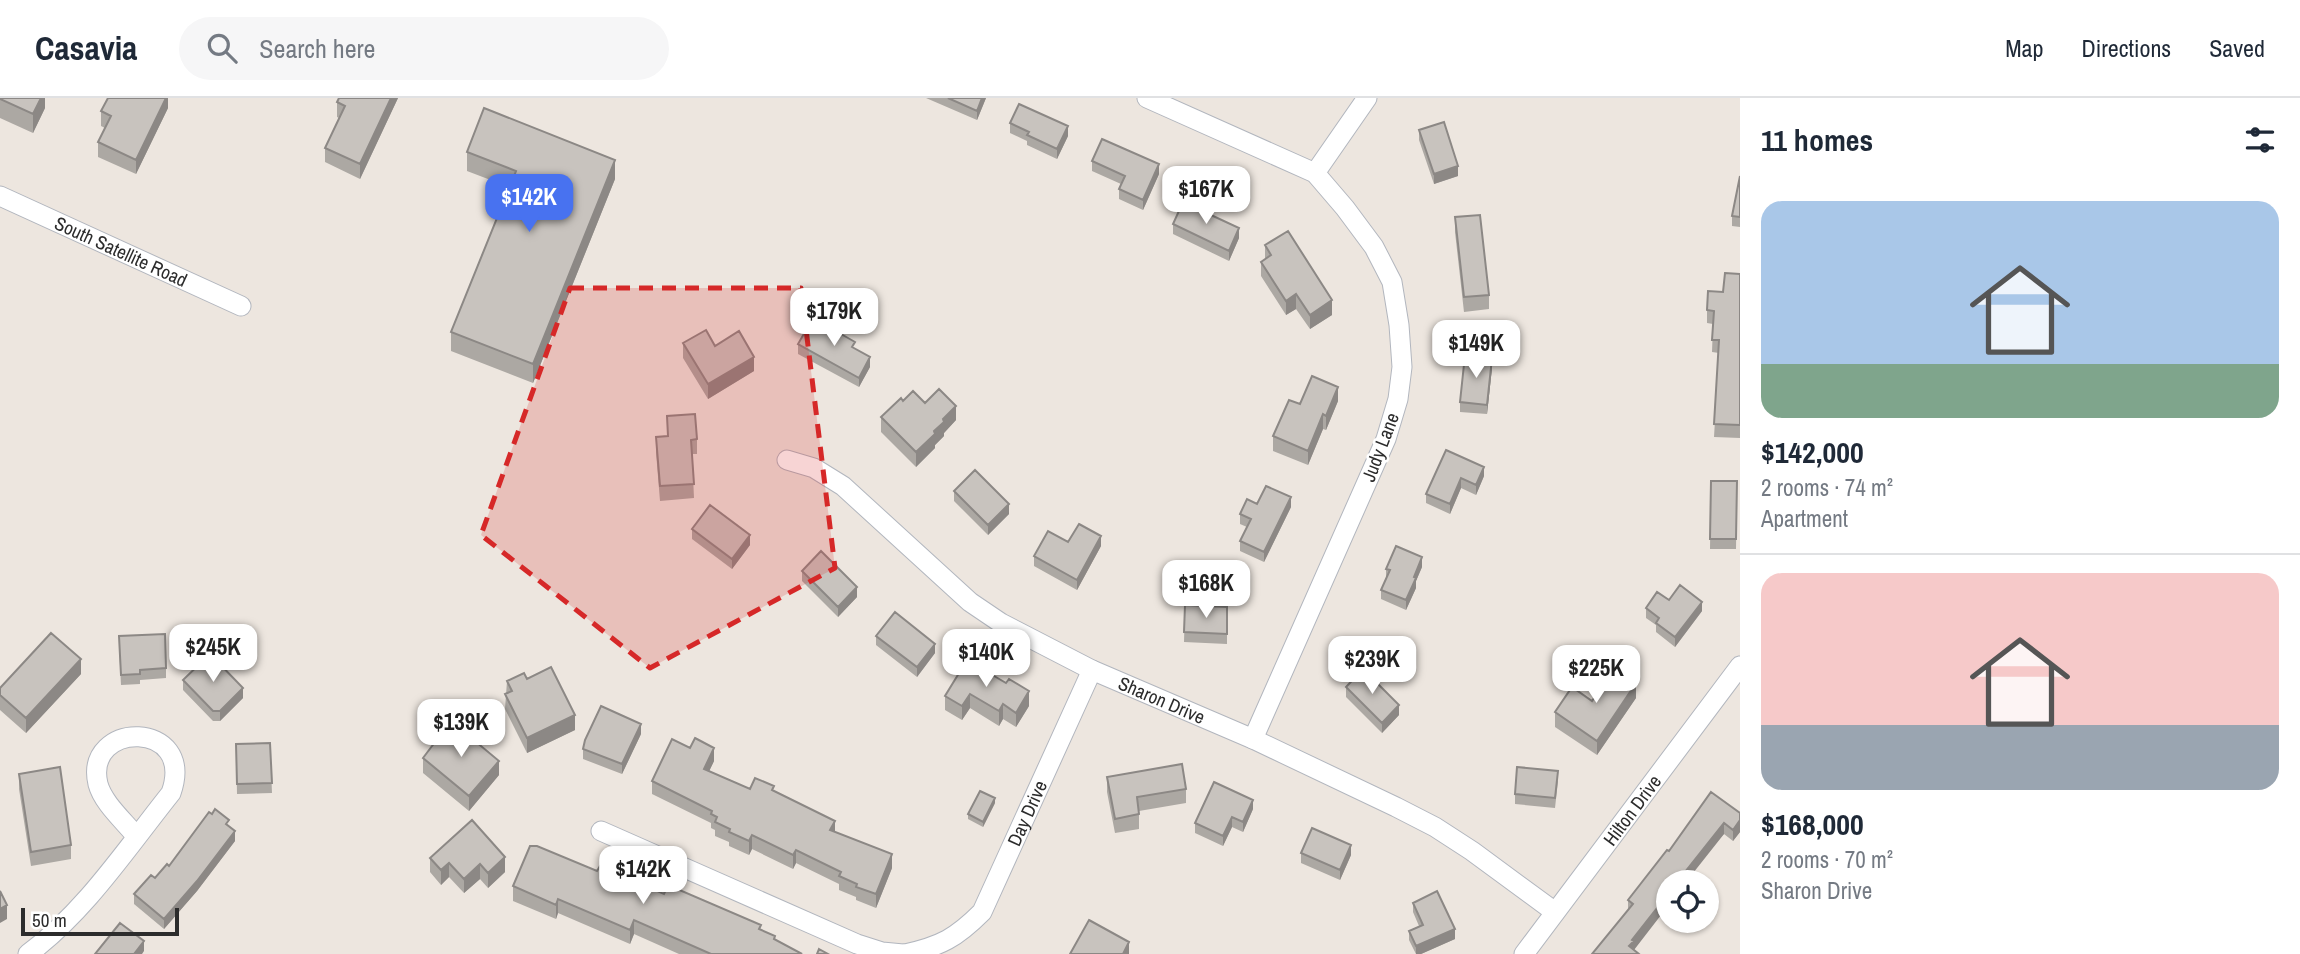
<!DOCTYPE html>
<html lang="en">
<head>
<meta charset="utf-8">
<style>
  :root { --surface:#fff; --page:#f6f6f7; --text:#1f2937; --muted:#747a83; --line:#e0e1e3; --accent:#4872f0 }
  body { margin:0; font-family:"Archivo Narrow",sans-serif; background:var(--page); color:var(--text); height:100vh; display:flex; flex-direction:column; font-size:26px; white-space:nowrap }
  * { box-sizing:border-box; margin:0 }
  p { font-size:23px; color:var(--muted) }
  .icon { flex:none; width:38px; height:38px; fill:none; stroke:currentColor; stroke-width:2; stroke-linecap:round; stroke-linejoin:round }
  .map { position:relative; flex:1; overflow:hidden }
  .panel { display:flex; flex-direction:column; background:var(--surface); width:560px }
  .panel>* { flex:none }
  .tools { position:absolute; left:1656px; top:772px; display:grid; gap:14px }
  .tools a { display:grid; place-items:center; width:63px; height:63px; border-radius:50%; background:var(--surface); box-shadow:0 2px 5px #0004; font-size:35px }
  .scale { position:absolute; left:21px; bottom:18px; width:158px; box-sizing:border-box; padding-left:7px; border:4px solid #2c2c2c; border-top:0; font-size:19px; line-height:24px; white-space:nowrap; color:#2c2c2c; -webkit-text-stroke:5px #fff; paint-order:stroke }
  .price { position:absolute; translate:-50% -60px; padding:0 16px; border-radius:14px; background:#fff; color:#222; font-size:23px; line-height:46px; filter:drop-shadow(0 2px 4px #0008) }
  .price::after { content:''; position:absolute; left:50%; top:42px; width:21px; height:16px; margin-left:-10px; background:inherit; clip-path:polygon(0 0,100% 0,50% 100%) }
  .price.active { background:var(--accent); color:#fff }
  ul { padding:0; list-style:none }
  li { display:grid; align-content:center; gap:14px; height:371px; padding:0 21px }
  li+li { border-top:2px solid var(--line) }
  li span { display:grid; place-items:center; height:217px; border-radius:21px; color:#555 }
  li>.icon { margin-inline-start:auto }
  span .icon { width:126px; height:126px; fill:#fffc; stroke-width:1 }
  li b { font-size:30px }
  h2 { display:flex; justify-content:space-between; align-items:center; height:84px; padding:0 21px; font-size:30px }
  header { display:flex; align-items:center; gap:42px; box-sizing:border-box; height:98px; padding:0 35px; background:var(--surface); border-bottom:2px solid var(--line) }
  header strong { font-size:33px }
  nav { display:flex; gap:38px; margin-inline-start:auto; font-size:24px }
  .search { width:490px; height:63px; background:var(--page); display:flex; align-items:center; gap:18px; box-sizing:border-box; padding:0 24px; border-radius:38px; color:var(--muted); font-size:26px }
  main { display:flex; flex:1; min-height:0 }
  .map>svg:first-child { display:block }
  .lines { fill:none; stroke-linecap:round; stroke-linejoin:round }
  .minor-casing { stroke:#b2b6be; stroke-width:21 }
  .minor { stroke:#fff; stroke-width:19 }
  .wall { fill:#aca8a3 }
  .shaded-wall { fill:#8c8885 }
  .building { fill:#c8c3be; stroke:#8c8885; stroke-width:2 }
  .marked { fill:#d62828; fill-opacity:0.2; stroke:#d62828; stroke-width:5; stroke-dasharray:14 9; stroke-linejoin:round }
  .labels { text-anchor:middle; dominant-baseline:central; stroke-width:5; stroke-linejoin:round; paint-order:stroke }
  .street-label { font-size:19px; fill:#2c2c2c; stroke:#fff }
</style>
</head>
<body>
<header>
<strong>Casavia</strong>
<div class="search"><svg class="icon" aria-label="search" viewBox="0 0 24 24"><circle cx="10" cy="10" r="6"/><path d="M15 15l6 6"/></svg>Search here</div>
<nav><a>Map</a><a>Directions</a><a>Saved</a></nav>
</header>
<main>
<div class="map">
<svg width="1740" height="856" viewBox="0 0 1740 856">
  <rect width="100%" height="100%" fill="#ede6df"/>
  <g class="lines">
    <g class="minor-casing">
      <g id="minor">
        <path d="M 1147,0 L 1315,75 L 1345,110 L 1374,149 L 1392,184 L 1399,227 L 1402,269 L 1398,301 L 1386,341 L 1253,641"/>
        <path d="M 1315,75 L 1367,0"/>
        <path id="s1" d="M 0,98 L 241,208"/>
        <path id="s2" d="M 787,362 L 814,370 L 843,388 L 970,504 L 1001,525 L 1092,572 L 1253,641 L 1396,709 L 1435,729 L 1472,753 L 1555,814"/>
        <path d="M 601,733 L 857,846 L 882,854 L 903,856"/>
        <path d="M 28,856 C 85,814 127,750 171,695 C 197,621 83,622 98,686 C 103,705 124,723 136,738"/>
        <path id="s3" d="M 905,856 C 941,848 956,840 982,814 L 1092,572"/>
        <path id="s4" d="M 1524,856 L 1740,568"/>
      </g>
    </g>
    <use href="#minor" class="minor"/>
  </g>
  <path class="wall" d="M 0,0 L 45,0 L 45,10 L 33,35 L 0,20 Z
    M 168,0 L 168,10 L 136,76 L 98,59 L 98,44 L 105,30 L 101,28 L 101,13 Z
    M 339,0 L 398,0 L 360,81 L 325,64 L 325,50 L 339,20 L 337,19 L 337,4 Z
    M 926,0 L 986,0 L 977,22 Z
    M 1010,25 L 1068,38 L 1057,61 L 1027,47 L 1027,43 L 1010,35 Z
    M 1419,32 L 1458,78 L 1434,86 L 1419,42 Z
    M 467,54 L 615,81 L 533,285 L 451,253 L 451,234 L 509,89 L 467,73 Z
    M 1092,63 L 1159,76 L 1143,112 L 1119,101 L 1119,91 L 1121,86 L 1092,73 Z
    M 1740,78 L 1740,129 L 1732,128 L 1732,118 Z
    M 1455,119 L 1489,197 L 1489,211 L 1464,214 L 1455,134 Z
    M 1173,126 L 1239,140 L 1229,163 L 1173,136 Z
    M 1265,147 L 1332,217 L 1310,231 L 1296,211 L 1286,217 L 1261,178 L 1261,164 L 1265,161 Z
    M 1740,176 L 1740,340 L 1714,339 L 1719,255 L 1712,254 L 1713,226 L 1707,225 L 1707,212 Z
    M 683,245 L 715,248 L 754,273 L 708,301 L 683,260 Z
    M 798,246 L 855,251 L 870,269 L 859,289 L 798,256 Z
    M 1492,270 L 1487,316 L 1460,314 L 1460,304 Z
    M 903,303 L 925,305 L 956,322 L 944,335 L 944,338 L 935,347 L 935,350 L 916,369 L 881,334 L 881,319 Z
    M 1338,303 L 1326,332 L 1323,331 L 1308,367 L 1273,353 L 1273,338 L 1300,306 Z
    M 667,318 L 697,341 L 697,356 L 692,356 L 694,400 L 660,403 L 656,354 L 656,339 L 667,338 Z
    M 1484,369 L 1484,378 L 1476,397 L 1461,390 L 1450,416 L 1426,405 L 1426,396 Z
    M 1711,383 L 1737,383 L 1736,451 L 1710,451 Z
    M 954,393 L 1009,416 L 988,437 L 954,403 Z
    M 1257,406 L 1291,409 L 1264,464 L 1240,453 L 1240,443 L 1247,429 L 1240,426 L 1240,416 Z
    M 692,431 L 750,447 L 732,471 L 692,441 Z
    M 1068,444 L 1101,448 L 1077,492 L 1034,468 L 1034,458 Z
    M 1422,469 L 1416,483 L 1416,490 L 1406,512 L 1381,501 L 1381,492 L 1386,480 L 1386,471 Z
    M 802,473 L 857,499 L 838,519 L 802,483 Z
    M 1669,502 L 1702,513 L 1675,549 L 1656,534 L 1656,527 L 1646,520 L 1646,510 Z
    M 1185,507 L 1227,509 L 1227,546 L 1184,544 Z
    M 876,538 L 935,555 L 917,579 L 876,547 Z
    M 119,548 L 166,570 L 166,580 L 140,582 L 140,586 L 121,587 Z
    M 967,562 L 1029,608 L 1016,629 L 1003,621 L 999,628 L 970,610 L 962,622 L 945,612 L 945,598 Z
    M 81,576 L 26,635 L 0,612 L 0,590 Z
    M 527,581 L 575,632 L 527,655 L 505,611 L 507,583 Z
    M 183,582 L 243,600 L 220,623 L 213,623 L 183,592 Z
    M 1346,589 L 1399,617 L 1382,635 L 1346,599 Z
    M 1636,600 L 1597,657 L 1555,629 L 1555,614 L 1592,603 Z
    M 641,636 L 622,676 L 583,661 L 583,651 Z
    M 270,645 L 272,695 L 237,696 L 236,646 Z
    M 690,650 L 714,663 L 709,673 L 750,691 L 774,693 L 835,734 L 892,770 L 876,810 L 856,802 L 856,799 L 839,792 L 839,786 L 796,765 L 793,771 L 752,751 L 749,757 L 729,748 L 729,744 L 715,738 L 715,732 L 711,730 L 711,725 L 652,696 L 652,683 Z
    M 423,660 L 499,677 L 469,713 L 423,675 Z
    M 19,676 L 71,747 L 71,761 L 31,768 L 19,691 Z
    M 1107,679 L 1186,691 L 1186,705 L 1139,713 L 1139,731 L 1115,735 L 1107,694 Z
    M 1558,683 L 1555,710 L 1515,706 L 1515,696 Z
    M 995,705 L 983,729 L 968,721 L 968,716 Z
    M 1253,711 L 1243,734 L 1232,729 L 1223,748 L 1195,735 L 1195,725 Z
    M 1740,715 L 1740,734 L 1733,743 L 1724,736 L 1592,856 L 1628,812 L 1628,802 L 1669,753 Z
    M 472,722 L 505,774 L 488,790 L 480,781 L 464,795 L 449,779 L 441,787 L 430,774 L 430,760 Z
    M 229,729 L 235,743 L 197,793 L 164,831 L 134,806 L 134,796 L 169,768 Z
    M 1301,755 L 1351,757 L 1340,782 L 1301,765 Z
    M 597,773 L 664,796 L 761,832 L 775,842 L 802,856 L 679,856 L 634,836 L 630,846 L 558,815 L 556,821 L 513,803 L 513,788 Z
    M 1413,805 L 1455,841 L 1421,856 L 1416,856 L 1409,842 L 1409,833 L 1419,828 L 1413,814 Z"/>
  <path class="shaded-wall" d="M 41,0 L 45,0 L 45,10 L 33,35 L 33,16 Z
    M 166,0 L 168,0 L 168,10 L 136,76 L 136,62 Z
    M 391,0 L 398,0 L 360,81 L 360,66 Z
    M 982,0 L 986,0 L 977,22 L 977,13 Z
    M 1068,28 L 1068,38 L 1057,61 L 1057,51 Z
    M 615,62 L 615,81 L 533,285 L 533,266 Z
    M 1159,66 L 1159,76 L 1143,112 L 1143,102 Z
    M 1458,68 L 1458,78 L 1434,86 L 1434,76 Z
    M 1239,130 L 1239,140 L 1229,163 L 1229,153 Z
    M 1296,196 L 1296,211 L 1286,217 L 1286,203 Z
    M 1332,202 L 1332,217 L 1310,231 L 1310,217 Z
    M 754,259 L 754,273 L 708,301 L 708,286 Z
    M 870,259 L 870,269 L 859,289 L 859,280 Z
    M 1492,260 L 1492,270 L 1487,316 L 1487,307 Z
    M 1338,289 L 1338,303 L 1326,332 L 1326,318 Z
    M 956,308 L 956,322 L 944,335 L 944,338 L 935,347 L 935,350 L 916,369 L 916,354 L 943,321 Z
    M 1323,316 L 1323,331 L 1308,367 L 1308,353 Z
    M 1484,369 L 1484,378 L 1476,397 L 1476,387 Z
    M 1461,380 L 1461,390 L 1450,416 L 1450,406 Z
    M 1291,399 L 1291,409 L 1264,464 L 1264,454 Z
    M 1009,406 L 1009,416 L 988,437 L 988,427 Z
    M 750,437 L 750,447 L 732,471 L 732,461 Z
    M 1101,438 L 1101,448 L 1077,492 L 1077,482 Z
    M 1422,459 L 1422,469 L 1416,483 L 1416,490 L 1406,512 L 1406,502 L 1414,479 Z
    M 857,489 L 857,499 L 838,519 L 838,509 Z
    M 1702,504 L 1702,513 L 1675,549 L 1675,539 Z
    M 935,546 L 935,555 L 917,579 L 917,569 Z
    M 81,561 L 81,576 L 26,635 L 26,620 Z
    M 1636,585 L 1636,600 L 1597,657 L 1597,643 Z
    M 243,590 L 243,600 L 220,623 L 220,613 Z
    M 1029,593 L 1029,608 L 1016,629 L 1016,615 Z
    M 970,596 L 970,610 L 962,622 L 962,608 Z
    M 1003,606 L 1003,621 L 999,628 L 999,613 Z
    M 1399,607 L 1399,617 L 1382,635 L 1382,625 Z
    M 575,617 L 575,632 L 527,655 L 527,640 Z
    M 641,626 L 641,636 L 622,676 L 622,666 Z
    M 714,650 L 714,663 L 704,684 L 704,671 Z
    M 499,663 L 499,677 L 469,713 L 469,698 Z
    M 995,700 L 995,705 L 983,729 L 983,724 Z
    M 1253,702 L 1253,711 L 1243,734 L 1243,724 Z
    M 1232,719 L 1232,729 L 1223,748 L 1223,738 Z
    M 1740,722 L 1740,734 L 1733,743 L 1733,732 Z
    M 835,723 L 835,736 L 830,732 Z
    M 1724,725 L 1724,736 L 1686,784 L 1677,784 Z
    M 235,733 L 235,743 L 197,793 L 164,831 L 164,821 Z
    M 752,737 L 752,751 L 749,757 L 749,743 Z
    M 1351,747 L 1351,757 L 1340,782 L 1340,772 Z
    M 796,752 L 796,765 L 793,771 L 793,757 Z
    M 892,756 L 892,770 L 876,810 L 876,796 Z
    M 505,759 L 505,774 L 488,790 L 488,775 Z
    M 449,765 L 449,779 L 441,787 L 441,772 Z
    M 480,766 L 480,781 L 464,795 L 464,781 Z
    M 1668,796 L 1668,808 L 1634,852 L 1629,848 L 1632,842 Z
    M 558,801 L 558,815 L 556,821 L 556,807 Z
    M 7,807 L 7,821 L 0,825 L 0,811 Z
    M 634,822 L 634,836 L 630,846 L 630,832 Z
    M 1455,831 L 1455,841 L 1421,856 L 1416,856 L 1416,848 Z
    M 144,843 L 144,853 L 142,856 L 134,856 Z
    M 1129,844 L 1129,856 L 1123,856 Z"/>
  <path class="building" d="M 0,0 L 41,0 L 33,16 L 0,1 Z
    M 108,0 L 166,0 L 136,62 L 98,44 L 111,18 L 101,13 Z
    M 339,0 L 391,0 L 360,66 L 325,50 L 345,8 L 337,4 Z
    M 948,0 L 982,0 L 977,13 Z
    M 1019,6 L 1068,28 L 1057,51 L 1027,37 L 1029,34 L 1010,25 Z
    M 484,10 L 615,62 L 533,266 L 451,234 L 516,73 L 467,54 Z
    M 1444,24 L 1458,68 L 1434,76 L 1419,32 Z
    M 1102,41 L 1159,66 L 1143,102 L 1119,91 L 1125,78 L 1092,63 Z
    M 1740,78 L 1740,119 L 1732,118 Z
    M 1183,104 L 1239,130 L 1229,153 L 1173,126 Z
    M 1480,117 L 1489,197 L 1464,199 L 1455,119 Z
    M 1288,133 L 1332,202 L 1310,217 L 1296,196 L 1286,203 L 1261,164 L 1271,157 L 1265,147 Z
    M 1725,175 L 1740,176 L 1740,327 L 1714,326 L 1719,242 L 1712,242 L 1714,213 L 1707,212 L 1708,193 L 1723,194 Z
    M 813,220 L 855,244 L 852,249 L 870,259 L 859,280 L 798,246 Z
    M 706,232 L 715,248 L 739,233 L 754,259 L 708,286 L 683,245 Z
    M 1465,257 L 1492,260 L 1487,307 L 1460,304 Z
    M 1312,278 L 1338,289 L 1326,318 L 1323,316 L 1308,353 L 1273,338 L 1289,302 L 1300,306 Z
    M 939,291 L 956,308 L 943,321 L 944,324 L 934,333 L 935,336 L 916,354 L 881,319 L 901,300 L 903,303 L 913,293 L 925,305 Z
    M 695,316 L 697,341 L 691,342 L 694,386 L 660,388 L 656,339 L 668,338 L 667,318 Z
    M 1446,352 L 1484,369 L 1476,387 L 1461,380 L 1450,406 L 1426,396 Z
    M 975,372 L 1009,406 L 988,427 L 954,393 Z
    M 1711,383 L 1737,383 L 1736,441 L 1710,441 Z
    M 1266,388 L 1291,399 L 1264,454 L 1240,443 L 1251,421 L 1240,416 L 1247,401 L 1257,406 Z
    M 710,407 L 750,437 L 732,461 L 692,431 Z
    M 1079,426 L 1101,438 L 1077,482 L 1034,458 L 1048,433 L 1068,444 Z
    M 1396,448 L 1422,459 L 1414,479 L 1416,480 L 1406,502 L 1381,492 L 1390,472 L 1386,471 Z
    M 821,453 L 857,489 L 838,509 L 802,473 Z
    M 1680,487 L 1702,504 L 1675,539 L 1656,525 L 1659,520 L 1646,510 L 1657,494 L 1669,502 Z
    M 1185,507 L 1227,509 L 1227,536 L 1184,534 Z
    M 895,514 L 935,546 L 917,569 L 876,538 Z
    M 51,535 L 81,561 L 26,620 L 0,597 L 0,590 Z
    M 165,536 L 166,570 L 140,572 L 140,576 L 121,577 L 119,538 Z
    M 210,556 L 243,590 L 220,613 L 213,613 L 183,582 Z
    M 967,562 L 1006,585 L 1009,581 L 1029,593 L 1016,615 L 1003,606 L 999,613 L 970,596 L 962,608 L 945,598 Z
    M 551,569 L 575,617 L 527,640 L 505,596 L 512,593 L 507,583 L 524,575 L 527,581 Z
    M 1614,570 L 1636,585 L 1597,643 L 1555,614 L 1572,589 L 1592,603 Z
    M 1363,571 L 1399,607 L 1382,625 L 1346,589 Z
    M 601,608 L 641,626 L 622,666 L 583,651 L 585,642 Z
    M 451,623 L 499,663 L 469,698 L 423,660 Z
    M 695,640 L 714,650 L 704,671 L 750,691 L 755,680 L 774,688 L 772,692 L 835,723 L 830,732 L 892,756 L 876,796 L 856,789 L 857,786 L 839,778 L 841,774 L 796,752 L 793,757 L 752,737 L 749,743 L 729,734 L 730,731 L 715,724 L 717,719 L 711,716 L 712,713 L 652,683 L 672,641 L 690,650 Z
    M 270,645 L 272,685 L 237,686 L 236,646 Z
    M 1182,666 L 1186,691 L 1137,699 L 1139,716 L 1115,721 L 1107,679 Z
    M 60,669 L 71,747 L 31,754 L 19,676 Z
    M 1517,669 L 1558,673 L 1555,700 L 1515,696 Z
    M 1214,684 L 1253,702 L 1243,724 L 1232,719 L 1223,738 L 1195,725 Z
    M 980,693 L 995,700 L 983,724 L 968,716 Z
    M 1711,694 L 1740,715 L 1740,722 L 1733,732 L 1724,725 L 1677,784 L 1668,784 L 1668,796 L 1632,842 L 1634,843 L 1629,848 L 1639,856 L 1592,856 L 1633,806 L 1628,802 L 1667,752 L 1669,753 Z
    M 215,711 L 229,722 L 226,726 L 235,733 L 197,783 L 164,821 L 134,796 L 151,777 L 155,780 L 167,766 L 169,768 L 209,714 L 212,716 Z
    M 472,722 L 505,759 L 488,775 L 480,766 L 464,781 L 449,765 L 441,772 L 430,760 Z
    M 1312,730 L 1351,747 L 1340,772 L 1301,755 Z
    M 530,748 L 537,748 L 597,773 L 600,768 L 664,796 L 668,787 L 761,827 L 759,831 L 775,838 L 774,841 L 802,856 L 711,856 L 634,822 L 630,832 L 558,801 L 556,807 L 513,788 Z
    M 0,793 L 7,807 L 0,811 Z
    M 1437,793 L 1455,831 L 1416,848 L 1409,833 L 1423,827 L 1413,805 Z
    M 1089,822 L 1129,844 L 1123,856 L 1070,856 Z
    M 120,825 L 144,843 L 134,856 L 95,856 Z
    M 819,851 L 828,856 L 817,856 Z"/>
  <path class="marked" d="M 570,190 L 801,190 L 835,470 L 650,570 L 481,437 Z"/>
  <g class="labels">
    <g class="street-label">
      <text stroke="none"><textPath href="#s1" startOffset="133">South Satellite Road</textPath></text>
      <text transform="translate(1380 349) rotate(-69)">Judy Lane</text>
      <text stroke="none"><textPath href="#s2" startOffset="450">Sharon Drive</textPath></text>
      <text stroke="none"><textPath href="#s4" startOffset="180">Hilton Drive</textPath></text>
      <text stroke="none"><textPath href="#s3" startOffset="198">Day Drive</textPath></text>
    </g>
  </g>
</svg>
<div class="tools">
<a><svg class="icon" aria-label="locate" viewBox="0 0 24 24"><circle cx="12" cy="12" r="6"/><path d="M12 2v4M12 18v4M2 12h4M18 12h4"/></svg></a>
</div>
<div class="scale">50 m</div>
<b class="price" style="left:1206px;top:128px">$167K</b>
<b class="price active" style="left:529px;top:136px">$142K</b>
<b class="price" style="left:834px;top:250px">$179K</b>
<b class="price" style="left:1476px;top:282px">$149K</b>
<b class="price" style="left:1206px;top:522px">$168K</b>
<b class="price" style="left:213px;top:586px">$245K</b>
<b class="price" style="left:986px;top:591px">$140K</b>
<b class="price" style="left:1372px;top:598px">$239K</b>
<b class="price" style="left:1596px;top:607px">$225K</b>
<b class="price" style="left:461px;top:661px">$139K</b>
<b class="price" style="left:643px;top:808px">$142K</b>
</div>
<section class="panel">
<h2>11 homes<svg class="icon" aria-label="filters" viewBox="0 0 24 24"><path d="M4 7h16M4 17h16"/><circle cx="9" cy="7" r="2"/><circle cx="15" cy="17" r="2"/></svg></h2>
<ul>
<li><span style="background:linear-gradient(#a9c7e8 75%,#7fa58c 0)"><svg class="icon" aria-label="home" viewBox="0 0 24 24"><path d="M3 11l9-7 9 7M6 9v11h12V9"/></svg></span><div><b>$142,000</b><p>2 rooms · 74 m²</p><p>Apartment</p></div></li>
<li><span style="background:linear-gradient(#f6c9c9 70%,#9aa5b1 0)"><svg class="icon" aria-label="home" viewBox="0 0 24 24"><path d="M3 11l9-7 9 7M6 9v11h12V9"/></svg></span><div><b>$168,000</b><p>2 rooms · 70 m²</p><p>Sharon Drive</p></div></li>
</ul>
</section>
</main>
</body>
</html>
